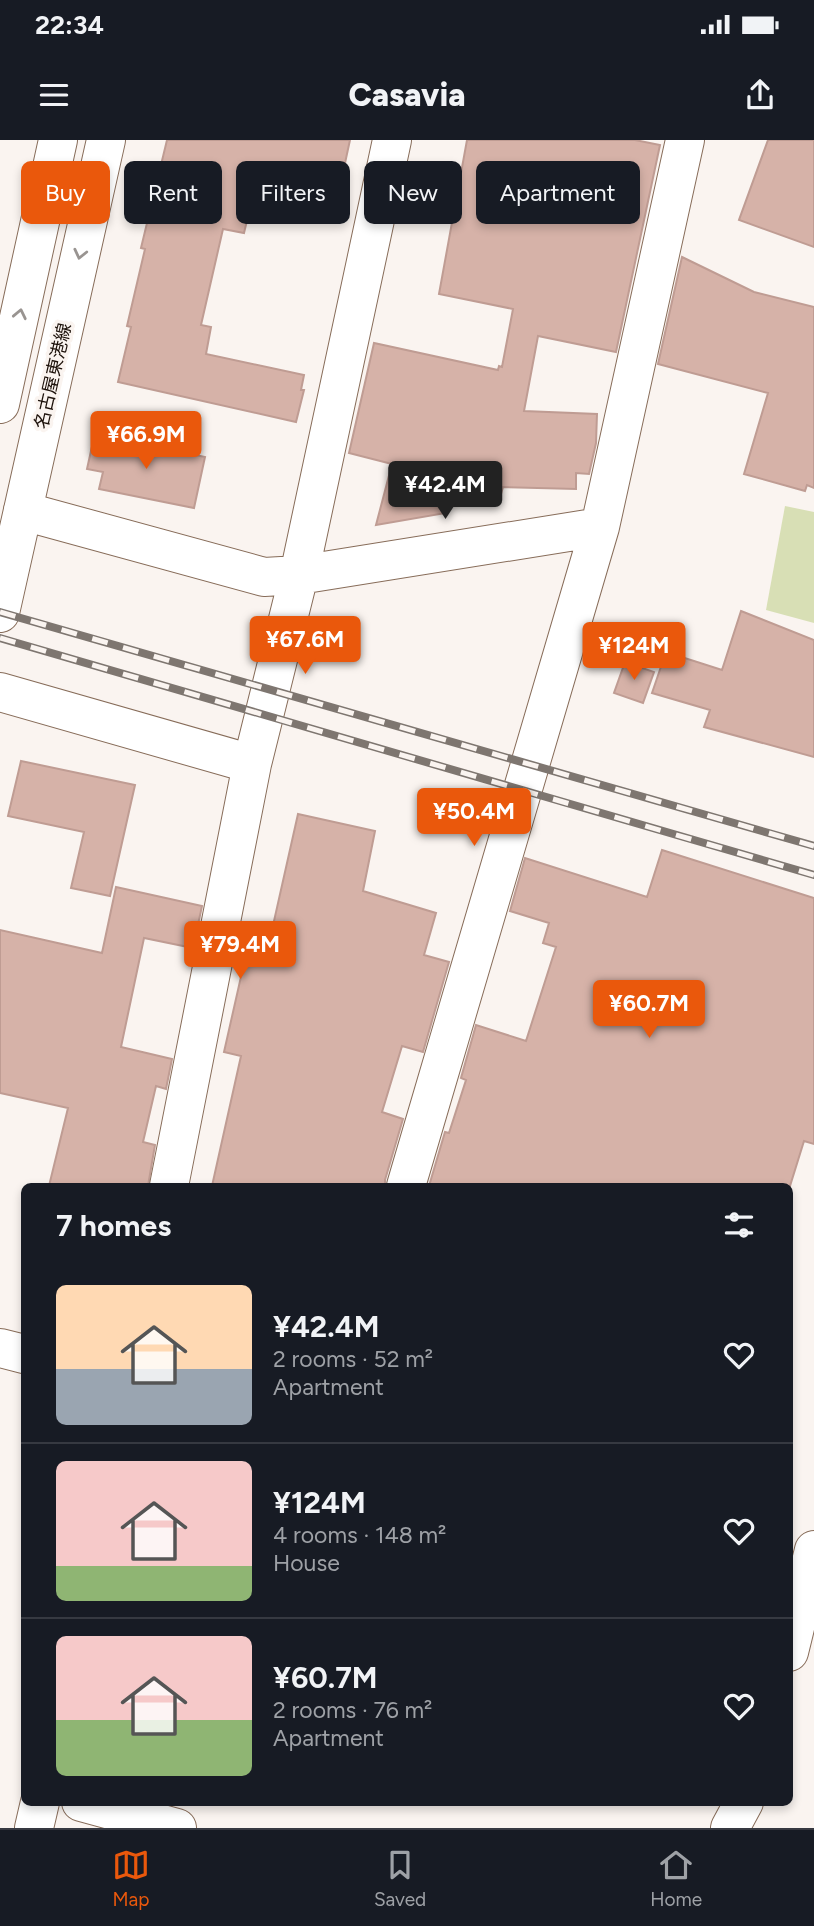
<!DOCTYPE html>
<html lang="en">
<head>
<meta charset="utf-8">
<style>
  :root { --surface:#171b24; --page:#242831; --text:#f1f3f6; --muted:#9ea1a6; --line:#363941; --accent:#ea580c }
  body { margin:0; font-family:Figtree,"Noto Sans JP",sans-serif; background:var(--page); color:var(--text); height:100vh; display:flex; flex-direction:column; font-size:26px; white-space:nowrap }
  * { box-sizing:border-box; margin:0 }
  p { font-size:23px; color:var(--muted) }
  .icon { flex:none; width:38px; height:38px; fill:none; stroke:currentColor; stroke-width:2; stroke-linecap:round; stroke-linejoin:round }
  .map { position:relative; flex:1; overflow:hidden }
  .drawer { position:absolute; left:21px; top:1043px; width:772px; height:623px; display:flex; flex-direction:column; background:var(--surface); border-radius:10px; box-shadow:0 4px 10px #0003 }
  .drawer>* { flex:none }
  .guide { position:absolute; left:21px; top:21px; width:774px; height:63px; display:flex; gap:14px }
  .price { position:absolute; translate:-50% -60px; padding:0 16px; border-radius:7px; background:var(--accent); color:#fff; font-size:23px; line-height:46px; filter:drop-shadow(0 2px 4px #0008) }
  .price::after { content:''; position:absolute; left:50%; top:42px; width:21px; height:16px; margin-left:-10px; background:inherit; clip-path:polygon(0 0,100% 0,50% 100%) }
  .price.current { background:#222; color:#fff }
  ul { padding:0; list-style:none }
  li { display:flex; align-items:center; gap:21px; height:175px; padding:0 35px }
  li+li { border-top:2px solid var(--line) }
  li span { display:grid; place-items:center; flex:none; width:196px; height:140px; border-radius:10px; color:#555 }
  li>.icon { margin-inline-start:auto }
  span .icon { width:84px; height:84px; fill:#fffc; stroke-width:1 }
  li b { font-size:30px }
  h2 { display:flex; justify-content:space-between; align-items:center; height:84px; padding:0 35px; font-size:30px }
  .tag { padding:0 24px; border-radius:10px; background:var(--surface); box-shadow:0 4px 10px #0003; font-size:24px; line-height:63px }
  .tag.current { background:var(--accent); color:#fff }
  .status { display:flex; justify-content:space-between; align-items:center; height:49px; padding:0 35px; background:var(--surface); direction:ltr }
  .status svg { height:19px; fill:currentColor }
  header { display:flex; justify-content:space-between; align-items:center; height:91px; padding:0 35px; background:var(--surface); font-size:32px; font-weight:800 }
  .menu { display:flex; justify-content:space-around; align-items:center; height:98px; border-top:2px solid var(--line); background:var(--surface); font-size:19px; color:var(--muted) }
  .menu a { display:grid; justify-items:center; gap:4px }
  .menu .current { color:var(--accent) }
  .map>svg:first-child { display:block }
  .green { fill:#d8dfb5 }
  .building { fill:#d6b2a8; stroke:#bf9c93; stroke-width:2 }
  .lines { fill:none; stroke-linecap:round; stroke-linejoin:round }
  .street-casing { stroke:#876c59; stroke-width:40 }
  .secondary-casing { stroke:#876c59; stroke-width:40 }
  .street { stroke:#fff; stroke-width:38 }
  .secondary { stroke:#fff; stroke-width:38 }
  .rail-casing { stroke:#7e7670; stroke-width:8 }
  .rail { stroke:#faf4f0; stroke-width:5; stroke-dasharray:16; stroke-linecap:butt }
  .oneway { stroke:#999491 }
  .labels { text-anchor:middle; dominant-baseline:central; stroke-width:7; stroke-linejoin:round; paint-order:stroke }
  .street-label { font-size:18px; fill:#1c110a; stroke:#faf4f0 }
</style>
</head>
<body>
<div class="status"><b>22:34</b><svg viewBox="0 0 49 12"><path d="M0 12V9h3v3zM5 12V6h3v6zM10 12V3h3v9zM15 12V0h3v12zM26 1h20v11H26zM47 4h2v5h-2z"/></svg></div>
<header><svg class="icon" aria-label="menu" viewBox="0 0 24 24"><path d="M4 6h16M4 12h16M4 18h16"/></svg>Casavia<svg class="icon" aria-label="share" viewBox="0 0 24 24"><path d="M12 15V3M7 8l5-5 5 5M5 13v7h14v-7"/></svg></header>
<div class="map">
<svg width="814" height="1688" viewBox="0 0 814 1688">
  <rect width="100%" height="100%" fill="#faf4f0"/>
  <path class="green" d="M 785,366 L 814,372 L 814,483 L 766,470 Z"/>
  <path class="building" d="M 167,0 L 350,0 L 334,74 L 255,57 L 254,64 L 251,64 L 244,93 L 223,89 L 201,185 L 211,187 L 206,214 L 304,235 L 301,250 L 304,250 L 296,282 L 118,242 L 131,187 L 127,186 L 145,109 L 141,108 Z
    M 467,0 L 635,0 L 660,5 L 616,212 L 538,196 L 524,271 L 597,274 L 596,303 L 589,334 L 576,333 L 576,349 L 503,347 L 501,354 L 453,343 L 446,373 L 376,385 L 392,324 L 349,313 L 374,203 L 498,230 L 499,226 L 502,227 L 513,169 L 439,154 Z
    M 768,0 L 814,0 L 814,107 L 739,80 Z
    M 682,117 L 754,152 L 814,167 L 814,348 L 807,345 L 805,351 L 744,334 L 768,253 L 658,224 Z
    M 95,293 L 205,317 L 194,368 L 99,349 L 103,332 L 87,329 Z
    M 741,471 L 814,500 L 814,617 L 704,587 L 710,570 L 652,553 L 666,512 L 722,530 Z
    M 625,522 L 654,532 L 643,563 L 614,553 Z
    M 21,621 L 135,645 L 110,756 L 71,748 L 84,692 L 8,676 Z
    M 298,674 L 375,691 L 363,751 L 436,773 L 424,815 L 449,822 L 423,912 L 402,906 L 382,972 L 403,979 L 385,1040 L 385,1046 L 212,1046 L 241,916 L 224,912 L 245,819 L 236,817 L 243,783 L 272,790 Z
    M 662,710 L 814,758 L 814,1004 L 804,1001 L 790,1046 L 429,1046 L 445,992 L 449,993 L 466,940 L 461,938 L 476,885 L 526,901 L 556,807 L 543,803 L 549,783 L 510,771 L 525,718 L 647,757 Z
    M 116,747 L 202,766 L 193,808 L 144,798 L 121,907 L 172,919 L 166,949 L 156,946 L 143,1002 L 155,1005 L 148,1046 L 49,1046 L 68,968 L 0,953 L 0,790 L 102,813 Z"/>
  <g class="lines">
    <g class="street-casing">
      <path id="street" d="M 23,371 L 264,437 L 299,435 L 600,387
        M 0,552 L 252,624
        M 169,1046 L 252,624 L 299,435 L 392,0
        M 406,1046 L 600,387 L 685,0
        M 0,1208 L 24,1214
        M 81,1662 L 177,1688
        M 34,1688 L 40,1662"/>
    </g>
    <g class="secondary-casing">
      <path id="secondary" d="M 0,264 L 58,0
        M 0,473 L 106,0
        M 789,1512 L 814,1410
        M 730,1688 L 744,1662"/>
    </g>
    <use href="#street" class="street"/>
    <use href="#secondary" class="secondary"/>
    <g class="rail-casing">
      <path id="rail" d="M 0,472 L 814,706
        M 0,498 L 814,735"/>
    </g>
    <use href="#rail" class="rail"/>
  </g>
  <defs><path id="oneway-chevron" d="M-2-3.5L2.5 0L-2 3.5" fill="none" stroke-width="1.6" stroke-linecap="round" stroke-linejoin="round" transform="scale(1.75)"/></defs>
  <g class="oneway">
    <use href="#oneway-chevron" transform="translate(80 114) rotate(103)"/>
    <use href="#oneway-chevron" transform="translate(20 174) rotate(-78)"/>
  </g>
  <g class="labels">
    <g class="street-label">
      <text transform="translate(53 236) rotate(-77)">名古屋東港線</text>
    </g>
  </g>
</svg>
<b class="price" style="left:146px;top:331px">¥66.9M</b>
<b class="price current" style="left:445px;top:381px">¥42.4M</b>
<b class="price" style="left:305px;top:536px">¥67.6M</b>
<b class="price" style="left:634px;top:542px">¥124M</b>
<b class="price" style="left:474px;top:708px">¥50.4M</b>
<b class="price" style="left:240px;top:841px">¥79.4M</b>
<b class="price" style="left:649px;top:900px">¥60.7M</b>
<div class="guide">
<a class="tag current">Buy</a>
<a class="tag">Rent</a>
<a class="tag">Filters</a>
<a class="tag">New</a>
<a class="tag">Apartment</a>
</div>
<section class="drawer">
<h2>7 homes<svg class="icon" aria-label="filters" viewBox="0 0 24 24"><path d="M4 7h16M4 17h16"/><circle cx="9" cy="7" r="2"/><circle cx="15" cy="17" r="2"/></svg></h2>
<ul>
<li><span style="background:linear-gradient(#ffd9b3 60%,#9aa5b1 0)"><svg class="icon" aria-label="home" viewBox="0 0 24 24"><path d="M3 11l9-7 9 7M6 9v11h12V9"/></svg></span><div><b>¥42.4M</b><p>2 rooms · 52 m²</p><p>Apartment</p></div><svg class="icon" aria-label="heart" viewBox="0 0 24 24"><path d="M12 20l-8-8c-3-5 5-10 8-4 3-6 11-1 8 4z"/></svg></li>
<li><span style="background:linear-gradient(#f6c9c9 75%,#8fb573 0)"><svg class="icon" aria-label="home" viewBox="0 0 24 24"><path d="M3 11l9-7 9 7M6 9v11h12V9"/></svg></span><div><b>¥124M</b><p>4 rooms · 148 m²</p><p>House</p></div><svg class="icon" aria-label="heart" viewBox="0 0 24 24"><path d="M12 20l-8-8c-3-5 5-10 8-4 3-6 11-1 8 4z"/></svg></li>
<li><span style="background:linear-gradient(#f6c9c9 60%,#8fb573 0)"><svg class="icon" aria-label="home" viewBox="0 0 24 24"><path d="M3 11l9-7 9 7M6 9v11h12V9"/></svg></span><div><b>¥60.7M</b><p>2 rooms · 76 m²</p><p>Apartment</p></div><svg class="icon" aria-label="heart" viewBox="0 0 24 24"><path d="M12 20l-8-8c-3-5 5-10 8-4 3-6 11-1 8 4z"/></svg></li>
</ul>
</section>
</div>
<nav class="menu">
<a class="current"><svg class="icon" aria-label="map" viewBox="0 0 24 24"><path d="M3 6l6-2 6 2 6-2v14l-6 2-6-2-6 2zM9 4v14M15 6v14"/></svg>Map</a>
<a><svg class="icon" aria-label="saved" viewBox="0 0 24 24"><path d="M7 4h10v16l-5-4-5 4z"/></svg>Saved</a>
<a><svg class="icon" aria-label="home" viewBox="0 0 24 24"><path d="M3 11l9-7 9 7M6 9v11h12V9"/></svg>Home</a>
</nav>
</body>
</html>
